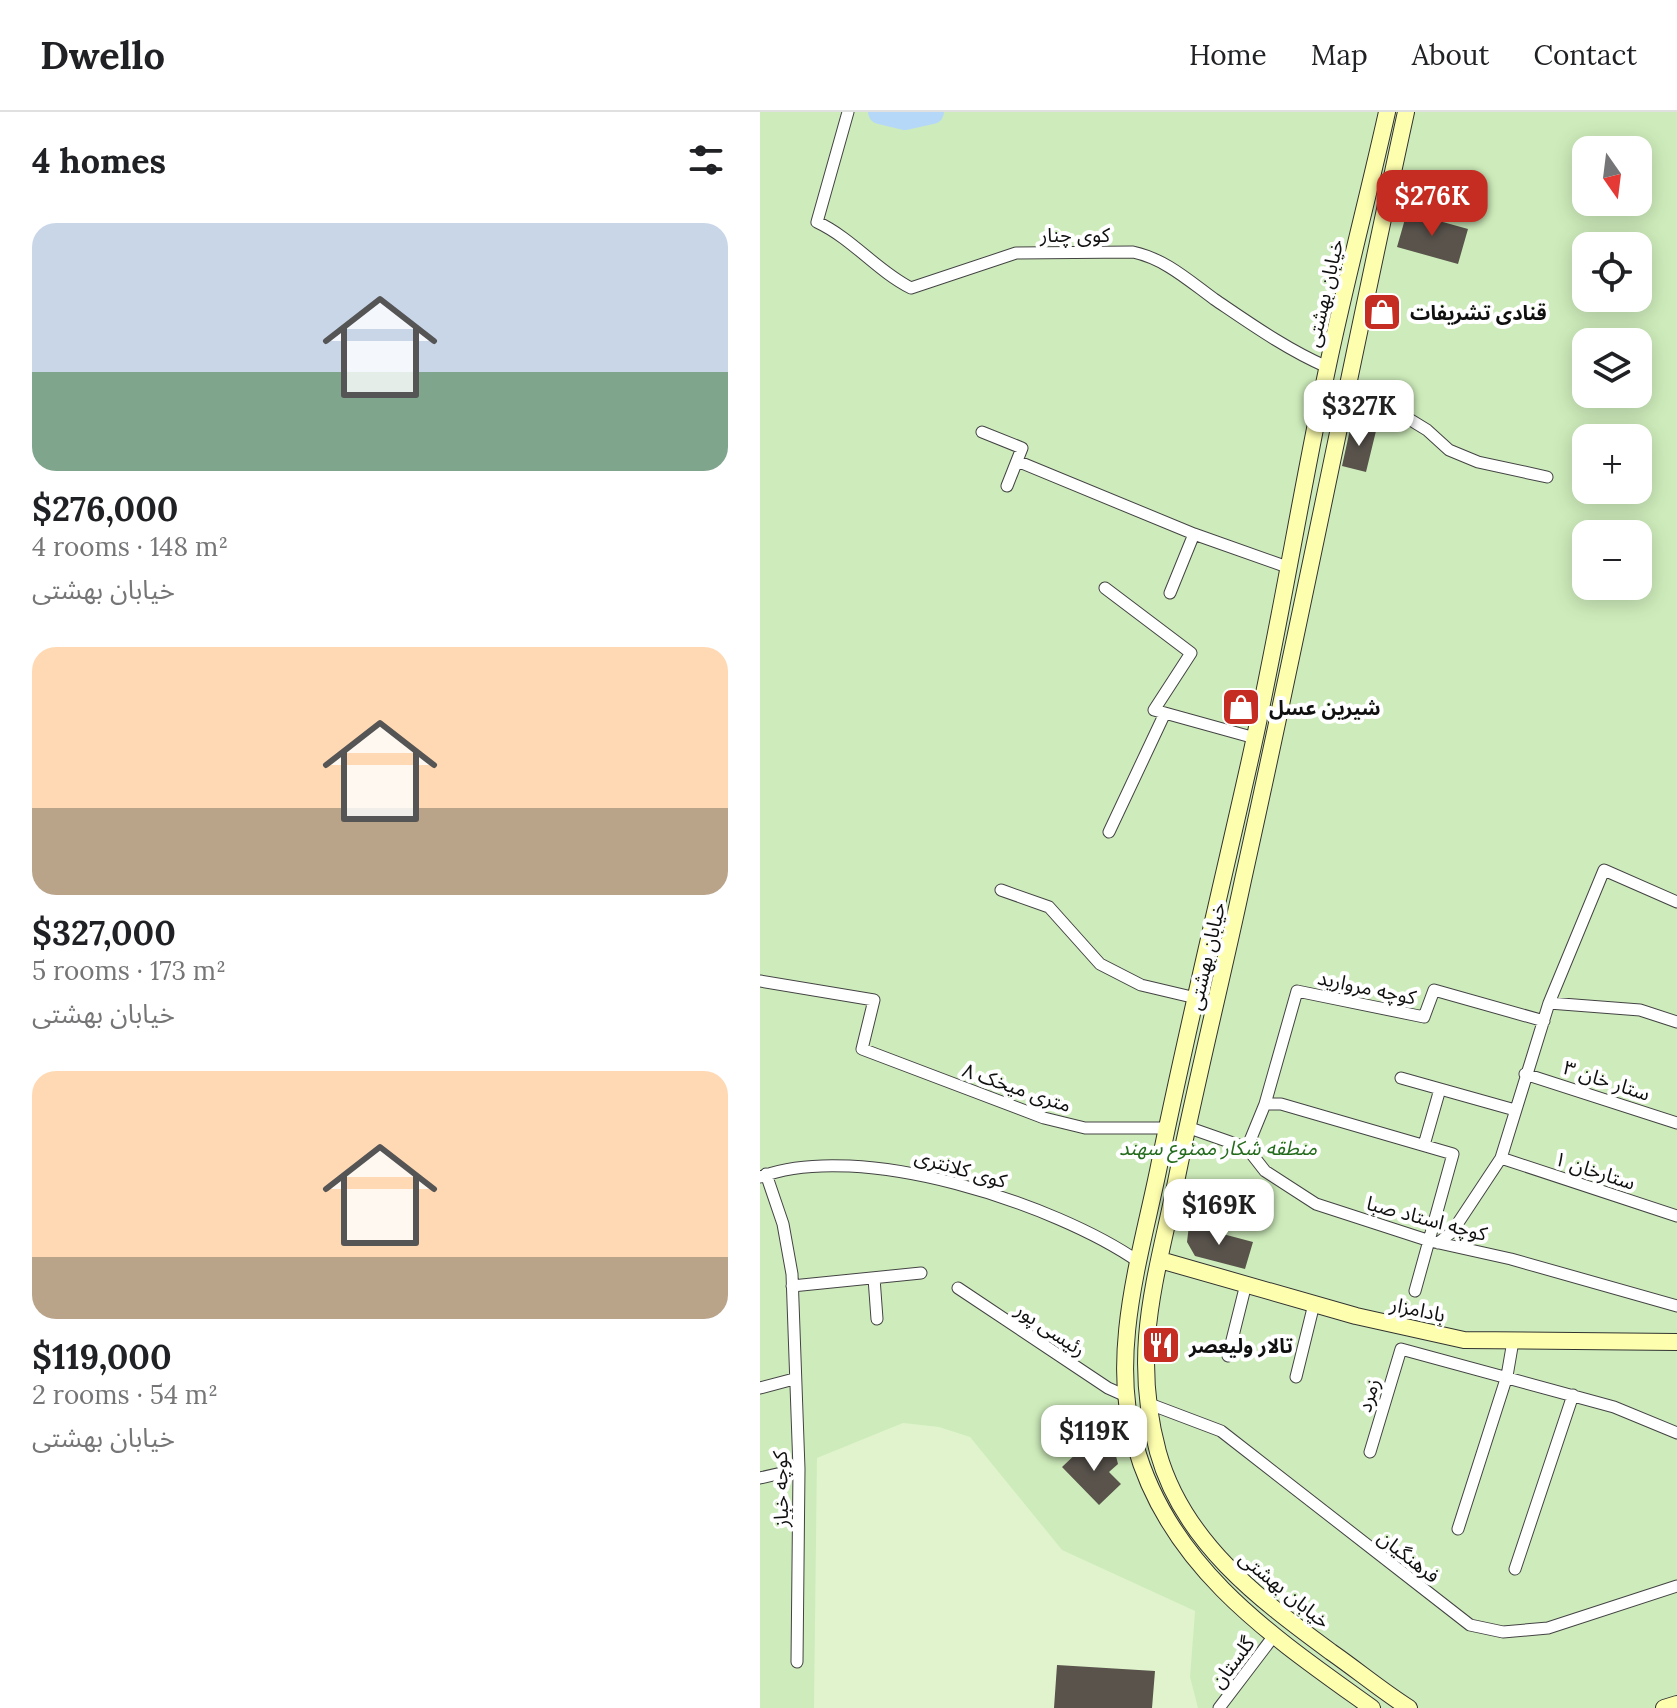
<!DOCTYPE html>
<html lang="en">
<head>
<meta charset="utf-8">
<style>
  :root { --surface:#fff; --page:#f6f6f6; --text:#202124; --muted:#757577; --line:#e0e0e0; --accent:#c62d22 }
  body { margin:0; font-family:Lora,"Noto Sans Arabic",serif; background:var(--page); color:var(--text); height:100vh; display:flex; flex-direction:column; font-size:30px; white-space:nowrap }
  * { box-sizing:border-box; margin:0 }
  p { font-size:26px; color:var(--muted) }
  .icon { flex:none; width:44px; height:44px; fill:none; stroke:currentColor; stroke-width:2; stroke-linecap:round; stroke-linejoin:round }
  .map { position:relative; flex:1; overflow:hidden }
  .drawer { display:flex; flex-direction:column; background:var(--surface); width:760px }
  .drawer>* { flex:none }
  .needle { width:52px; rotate:166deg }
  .buttons { position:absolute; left:812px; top:24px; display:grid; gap:16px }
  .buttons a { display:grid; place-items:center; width:80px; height:80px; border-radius:16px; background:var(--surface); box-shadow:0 4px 20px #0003; font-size:40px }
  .price { position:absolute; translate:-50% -68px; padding:0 18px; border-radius:16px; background:#fff; color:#222; font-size:26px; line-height:52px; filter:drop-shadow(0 2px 4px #0008) }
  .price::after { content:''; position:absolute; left:50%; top:48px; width:24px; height:18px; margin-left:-12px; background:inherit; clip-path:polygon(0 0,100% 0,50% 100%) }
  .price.active { background:var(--accent); color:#fff }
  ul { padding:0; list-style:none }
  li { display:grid; align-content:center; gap:16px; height:424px; padding:0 32px }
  li span { display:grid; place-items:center; height:248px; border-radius:24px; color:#555 }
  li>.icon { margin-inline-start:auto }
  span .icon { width:144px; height:144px; fill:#fffc; stroke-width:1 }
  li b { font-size:34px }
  h2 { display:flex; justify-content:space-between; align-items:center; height:96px; padding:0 32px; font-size:34px }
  header { display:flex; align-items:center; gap:48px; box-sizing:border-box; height:112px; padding:0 40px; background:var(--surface); border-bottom:2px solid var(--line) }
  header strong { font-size:38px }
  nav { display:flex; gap:44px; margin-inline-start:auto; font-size:28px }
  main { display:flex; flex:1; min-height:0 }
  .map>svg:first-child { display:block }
  .green { fill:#ceecbb; fill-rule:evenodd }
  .pitch { fill:#e1f3cd }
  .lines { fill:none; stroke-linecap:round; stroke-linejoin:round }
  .river { stroke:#b6d8f8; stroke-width:24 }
  .building { fill:#59534c }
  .street-casing { stroke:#434343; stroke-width:13 }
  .secondary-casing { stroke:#323232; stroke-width:18 }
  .street { stroke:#fff; stroke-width:11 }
  .secondary { stroke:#feffae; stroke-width:16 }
  .labels { text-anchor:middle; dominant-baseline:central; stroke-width:8; stroke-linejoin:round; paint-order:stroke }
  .street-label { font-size:20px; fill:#101010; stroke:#fff }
  .poi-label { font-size:20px; font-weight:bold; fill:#101010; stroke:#fff; text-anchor:start }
  .park-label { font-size:20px; font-style:italic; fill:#246c1d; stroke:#fff }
</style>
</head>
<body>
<header>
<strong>Dwello</strong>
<nav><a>Home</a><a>Map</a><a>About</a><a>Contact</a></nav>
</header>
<main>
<section class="drawer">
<h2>4 homes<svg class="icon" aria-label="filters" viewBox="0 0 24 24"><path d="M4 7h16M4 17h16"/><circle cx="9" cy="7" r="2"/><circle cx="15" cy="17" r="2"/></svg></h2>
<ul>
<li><span style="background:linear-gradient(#c9d6e8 60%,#7fa58c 0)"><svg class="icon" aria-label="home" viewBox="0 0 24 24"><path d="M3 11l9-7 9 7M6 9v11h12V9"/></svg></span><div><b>$276,000</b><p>4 rooms · 148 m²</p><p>خیابان بهشتی</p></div></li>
<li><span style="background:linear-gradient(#ffd9b3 65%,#b9a48a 0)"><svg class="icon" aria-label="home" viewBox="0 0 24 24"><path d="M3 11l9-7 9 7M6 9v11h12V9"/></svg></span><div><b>$327,000</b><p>5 rooms · 173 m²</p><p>خیابان بهشتی</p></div></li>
<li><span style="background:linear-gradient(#ffd9b3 75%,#b9a48a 0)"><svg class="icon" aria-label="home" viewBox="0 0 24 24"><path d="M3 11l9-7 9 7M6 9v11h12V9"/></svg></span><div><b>$119,000</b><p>2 rooms · 54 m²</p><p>خیابان بهشتی</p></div></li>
</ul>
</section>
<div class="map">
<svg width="917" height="1596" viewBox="0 0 917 1596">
  <rect width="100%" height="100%" fill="#fffef3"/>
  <path class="green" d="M 0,0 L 917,0 L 917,1596 L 0,1596 ZM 826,38 L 878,38 L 878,90 L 826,90 ZM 826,134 L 878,134 L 878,186 L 826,186 ZM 826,230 L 878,230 L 878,282 L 826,282 ZM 826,326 L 878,326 L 878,378 L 826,378 ZM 826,422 L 878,422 L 878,474 L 826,474 Z"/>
  <path class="pitch" d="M 143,1311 L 179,1315 L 210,1325 L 302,1438 L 435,1499 L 430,1565 L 438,1596 L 54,1596 L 57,1346 Z"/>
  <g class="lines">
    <path class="river" d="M 120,0 L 145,6 L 172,0"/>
  </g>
  <path class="building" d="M 647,100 L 708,117 L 698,152 L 637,135 Z
    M 591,313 L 616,319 L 606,360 L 582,354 Z
    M 429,1113 L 493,1130 L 485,1157 L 435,1144 L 427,1130 Z
    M 320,1338 L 355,1340 L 358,1352 L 349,1360 L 361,1372 L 339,1393 L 302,1355 Z
    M 297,1553 L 395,1559 L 392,1596 L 294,1596 Z"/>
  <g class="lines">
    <g class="street-casing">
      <path id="street" d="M 88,0 L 57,110 C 93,127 117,159 151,176 L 256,141 L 373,140 C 405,147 428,168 454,187 C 491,212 526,237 567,255
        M 587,269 L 667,318 L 689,338 L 718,350 L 787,365
        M 222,320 L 262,336 L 247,374
        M 257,349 L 434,422 L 530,456
        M 345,476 L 431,541 L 394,598 L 495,626
        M 410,481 L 434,422
        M 349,720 L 405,601
        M 241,778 L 289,795 L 340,852 L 381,873 L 436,886
        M 0,869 L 114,888 L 102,937 L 284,1006 L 325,1016 L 407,1016
        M 789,891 L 880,898 L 917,910
        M 765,962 L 917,1011
        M 641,966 L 755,998
        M 505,992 L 537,879 L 664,905 L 674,878 L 784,909
        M 427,1015 L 487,1036 L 505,1059 L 556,1092 L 670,1129 L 751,1147 L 917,1194
        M 664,1033 L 680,977
        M 487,1036 L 505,992 L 521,992 L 693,1042 L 655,1179
        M 741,1046 L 917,1104
        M 6,1062 L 23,1112 L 32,1162 L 39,1357 L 37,1550
        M 0,1065 C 99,1027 296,1092 379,1150
        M 678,1131 L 692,1120 L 741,1046 L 789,891 L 844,758 L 917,790
        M 114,1166 L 117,1207
        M 32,1174 L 161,1161
        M 198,1176 L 348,1276 L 366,1284
        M 468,1244 L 486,1172
        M 536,1265 L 554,1192
        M 0,1276 L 34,1267
        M 387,1291 L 461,1319 L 710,1513 L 743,1520 L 788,1516 L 917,1474
        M 610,1340 L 641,1237 L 854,1295 L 917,1321
        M 0,1366 L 39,1357
        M 698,1417 L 747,1264 L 753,1229
        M 755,1457 L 813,1283
        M 459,1596 L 513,1525"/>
    </g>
    <g class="secondary-casing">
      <path id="secondary" d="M 646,0 C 590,256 540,512 483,768 C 462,867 437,966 417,1065 C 397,1165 370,1237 398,1340 C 423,1430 499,1487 571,1540 C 597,1558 622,1579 649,1596
        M 400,1148 L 596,1204 L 704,1228 L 917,1230
        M 612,1596 C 513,1525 409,1456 375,1332 C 349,1243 380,1146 398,1059 C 425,926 457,794 487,661 C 518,526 539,389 568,253 C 586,168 608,85 627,0
        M 904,1596 L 917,1592"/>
    </g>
    <use href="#street" class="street"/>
    <use href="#secondary" class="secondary"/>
  </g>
  <defs>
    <g id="shop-square" transform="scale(2)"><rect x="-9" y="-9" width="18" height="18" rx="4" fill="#c62d22" stroke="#fff"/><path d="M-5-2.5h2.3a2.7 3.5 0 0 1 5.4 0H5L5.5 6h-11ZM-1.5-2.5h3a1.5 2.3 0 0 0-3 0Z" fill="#fff"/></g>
    <g id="restaurant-square" transform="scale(2)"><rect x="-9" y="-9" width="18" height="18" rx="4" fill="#c62d22" stroke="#fff"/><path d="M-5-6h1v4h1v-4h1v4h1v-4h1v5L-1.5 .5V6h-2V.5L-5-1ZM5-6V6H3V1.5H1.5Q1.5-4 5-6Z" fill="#fff"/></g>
  </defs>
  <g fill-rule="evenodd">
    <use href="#shop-square" x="622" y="200"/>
    <use href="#shop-square" x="481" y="595"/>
    <use href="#restaurant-square" x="401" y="1233"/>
  </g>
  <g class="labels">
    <g class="street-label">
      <text x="315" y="122">کوی چنار</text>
      <text transform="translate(564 181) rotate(-77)">خیابان بهشتی</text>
      <text transform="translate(446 844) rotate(-77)">خیابان بهشتی</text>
      <text transform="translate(607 875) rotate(12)">کوچه مروارید</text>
      <text transform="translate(847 968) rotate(18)">ستار خان ۳</text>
      <text transform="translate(257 975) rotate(19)">۸ متری میخک</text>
      <text transform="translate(201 1056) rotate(16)">کوی کلانتری</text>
      <text transform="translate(835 1058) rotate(18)">ستارخان ۱</text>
      <text transform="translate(667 1106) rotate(15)">کوچه استاد صبا</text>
      <text transform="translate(658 1197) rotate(12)">بادامزار</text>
      <text transform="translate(291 1217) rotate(34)">رئیسی پور</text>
      <text transform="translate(608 1283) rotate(-73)">زمرد</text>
      <text transform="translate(20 1377) rotate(-91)">کوچه خباز</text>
      <text transform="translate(649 1444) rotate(38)">فرهنگیان</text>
      <text transform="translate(525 1477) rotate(39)">خیابان بهشتی</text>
      <text transform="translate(472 1550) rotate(-53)">گلستان</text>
    </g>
    <g class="poi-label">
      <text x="650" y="200">قنادی تشریفات</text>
      <text x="509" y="595">شیرین عسل</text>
      <text x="429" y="1233">تالار ولیعصر</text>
    </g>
    <g class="park-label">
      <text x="458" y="1035">منطقه شکار ممنوع سهند</text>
    </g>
  </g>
</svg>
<div class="buttons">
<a><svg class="needle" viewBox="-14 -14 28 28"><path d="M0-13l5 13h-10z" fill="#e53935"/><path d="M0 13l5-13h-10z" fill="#757577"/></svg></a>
<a><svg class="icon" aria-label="locate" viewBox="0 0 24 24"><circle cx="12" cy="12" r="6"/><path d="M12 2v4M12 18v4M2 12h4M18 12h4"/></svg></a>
<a><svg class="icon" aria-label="layers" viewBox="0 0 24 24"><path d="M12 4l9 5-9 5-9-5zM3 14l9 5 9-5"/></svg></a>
<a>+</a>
<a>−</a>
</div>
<b class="price active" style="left:672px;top:126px">$276K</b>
<b class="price" style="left:599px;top:336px">$327K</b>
<b class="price" style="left:459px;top:1135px">$169K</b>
<b class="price" style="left:334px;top:1361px">$119K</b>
</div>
</main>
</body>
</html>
